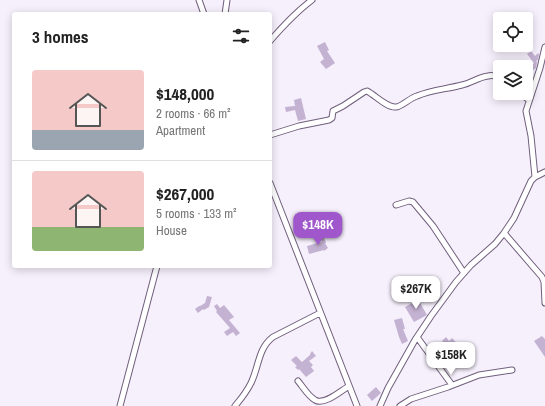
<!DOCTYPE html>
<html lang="en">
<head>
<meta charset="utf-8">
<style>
  :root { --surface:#fff; --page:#f2f2f2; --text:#222; --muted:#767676; --line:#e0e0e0; --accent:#9f57cb }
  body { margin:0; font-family:"Archivo Narrow",sans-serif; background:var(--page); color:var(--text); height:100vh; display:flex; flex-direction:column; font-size:15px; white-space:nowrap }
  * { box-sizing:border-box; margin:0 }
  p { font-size:13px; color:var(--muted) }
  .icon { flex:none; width:22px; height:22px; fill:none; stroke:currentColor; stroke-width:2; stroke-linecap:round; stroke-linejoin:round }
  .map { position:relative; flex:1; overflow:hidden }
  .panel { position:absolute; left:12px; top:12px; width:260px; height:256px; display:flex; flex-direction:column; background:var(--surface); border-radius:4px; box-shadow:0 2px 10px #0003 }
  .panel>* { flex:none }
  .buttons { position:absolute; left:493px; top:12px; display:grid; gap:8px }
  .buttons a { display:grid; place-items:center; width:40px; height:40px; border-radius:4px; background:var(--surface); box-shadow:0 2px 10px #0003; font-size:20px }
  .price { position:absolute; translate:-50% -34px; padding:0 9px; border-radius:8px; background:#fff; color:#222; font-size:13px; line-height:26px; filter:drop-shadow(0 1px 2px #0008) }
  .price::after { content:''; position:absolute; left:50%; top:24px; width:12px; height:9px; margin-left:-6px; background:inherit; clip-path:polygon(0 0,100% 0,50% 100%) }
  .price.current { background:var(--accent); color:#fff }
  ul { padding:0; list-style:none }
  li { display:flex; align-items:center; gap:12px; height:100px; padding:0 20px }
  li+li { border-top:1px solid var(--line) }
  li span { display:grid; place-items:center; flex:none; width:112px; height:80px; border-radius:4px; color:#555 }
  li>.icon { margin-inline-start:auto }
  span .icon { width:48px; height:48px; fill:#fffc; stroke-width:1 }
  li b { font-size:17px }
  h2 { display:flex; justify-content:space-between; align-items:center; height:48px; padding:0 20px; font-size:17px }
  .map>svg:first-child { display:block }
  .building { fill:#c4b2d2 }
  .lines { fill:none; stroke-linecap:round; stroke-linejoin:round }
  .street-casing { stroke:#705f7c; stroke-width:7 }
  .street { stroke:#fff; stroke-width:5 }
</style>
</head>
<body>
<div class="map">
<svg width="545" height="406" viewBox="0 0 545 406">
  <rect width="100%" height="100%" fill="#f6effc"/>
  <path class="building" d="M 325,42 L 329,50 L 327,51 L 335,63 L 326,69 L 320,62 L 324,59 L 317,46 Z
    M 531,51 L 535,56 L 538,53 L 539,54 L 538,60 L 536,61 L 537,62 L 536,68 L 528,74 L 526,72 L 526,70 L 534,63 L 527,54 Z
    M 301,98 L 306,119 L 298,121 L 295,110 L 286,112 L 285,107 L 295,106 L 294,100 Z
    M 323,234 L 326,243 L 325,243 L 328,248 L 324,251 L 324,250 L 309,254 L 307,246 L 322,242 L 319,235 Z
    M 415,294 L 427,315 L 414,322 L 405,307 L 414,302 L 411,297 Z
    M 207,296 L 212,297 L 209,307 L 204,310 L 203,309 L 198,313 L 195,309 L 199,306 L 200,306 L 205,303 Z
    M 217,304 L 220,308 L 224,305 L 234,317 L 229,320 L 240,333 L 236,336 L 233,332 L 227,336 L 224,332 L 230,328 L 216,312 L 217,311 L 214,306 Z
    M 402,318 L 405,329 L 403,329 L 408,341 L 402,344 L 399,337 L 394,320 Z
    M 542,336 L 545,339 L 545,357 L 534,341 Z
    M 446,337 L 449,341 L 452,338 L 465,352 L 463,354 L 464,356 L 459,360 L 450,350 L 447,353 L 442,348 L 445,345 L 442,341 Z
    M 312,351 L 316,356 L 309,361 L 313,365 L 311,367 L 314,371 L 306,377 L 299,369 L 298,370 L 295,367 L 297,366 L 291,360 L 296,356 L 302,362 L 310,355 L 310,354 Z
    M 376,387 L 381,393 L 372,401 L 367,395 Z"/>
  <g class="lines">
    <g class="street-casing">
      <path id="street" d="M 199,0 L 204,14
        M 225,14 L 227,0
        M 270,41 C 283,26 296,12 312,0
        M 520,93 L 529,100
        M 270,135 L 299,126 L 329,120 L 332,118 L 333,111 L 343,106 L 364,92 L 367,91 C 375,95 387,108 396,107 C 401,107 410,98 417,96 C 431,90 447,89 462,85 C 471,83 479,77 488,76 C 492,75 496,76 500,78
        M 535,177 L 531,136 L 526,111 L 540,68 L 545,47
        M 270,183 L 357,406
        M 396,205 L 409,201 L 413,202 L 433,226 L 464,273
        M 504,233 L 542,277 L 544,282 L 545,303
        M 417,337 L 452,385
        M 298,381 C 303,387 308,396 315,400 C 324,406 342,390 349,386
        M 120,406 L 157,266
        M 235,406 C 241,399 247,391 251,383 C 259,367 258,348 273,337 L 320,313
        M 380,406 L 388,388 L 415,340 L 431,316 L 456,282 L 471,265 L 495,244 L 504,233 L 514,218 L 531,181 L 535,177 L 545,172
        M 400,406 L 411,399 L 448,387 L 479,375 L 512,370"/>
    </g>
    <use href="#street" class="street"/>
  </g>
</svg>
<div class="buttons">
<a><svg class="icon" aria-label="locate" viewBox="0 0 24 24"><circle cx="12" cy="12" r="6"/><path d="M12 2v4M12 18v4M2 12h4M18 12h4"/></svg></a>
<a><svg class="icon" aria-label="layers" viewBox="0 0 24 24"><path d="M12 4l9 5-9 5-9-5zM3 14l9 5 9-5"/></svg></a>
</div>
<b class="price current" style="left:318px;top:246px">$148K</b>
<b class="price" style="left:416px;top:310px">$267K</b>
<b class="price" style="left:451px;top:376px">$158K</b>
<section class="panel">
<h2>3 homes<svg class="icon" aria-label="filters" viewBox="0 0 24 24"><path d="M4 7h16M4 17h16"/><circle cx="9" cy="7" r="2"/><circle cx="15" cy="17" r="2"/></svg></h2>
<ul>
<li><span style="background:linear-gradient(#f6c9c9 75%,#9aa5b1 0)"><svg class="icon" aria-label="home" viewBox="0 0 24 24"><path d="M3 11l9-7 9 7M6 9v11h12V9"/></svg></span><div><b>$148,000</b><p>2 rooms · 66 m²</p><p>Apartment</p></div></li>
<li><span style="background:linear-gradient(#f6c9c9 70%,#8fb573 0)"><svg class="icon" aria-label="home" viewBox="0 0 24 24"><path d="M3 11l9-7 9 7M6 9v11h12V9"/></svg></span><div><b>$267,000</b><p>5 rooms · 133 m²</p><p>House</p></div></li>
</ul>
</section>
</div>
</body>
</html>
